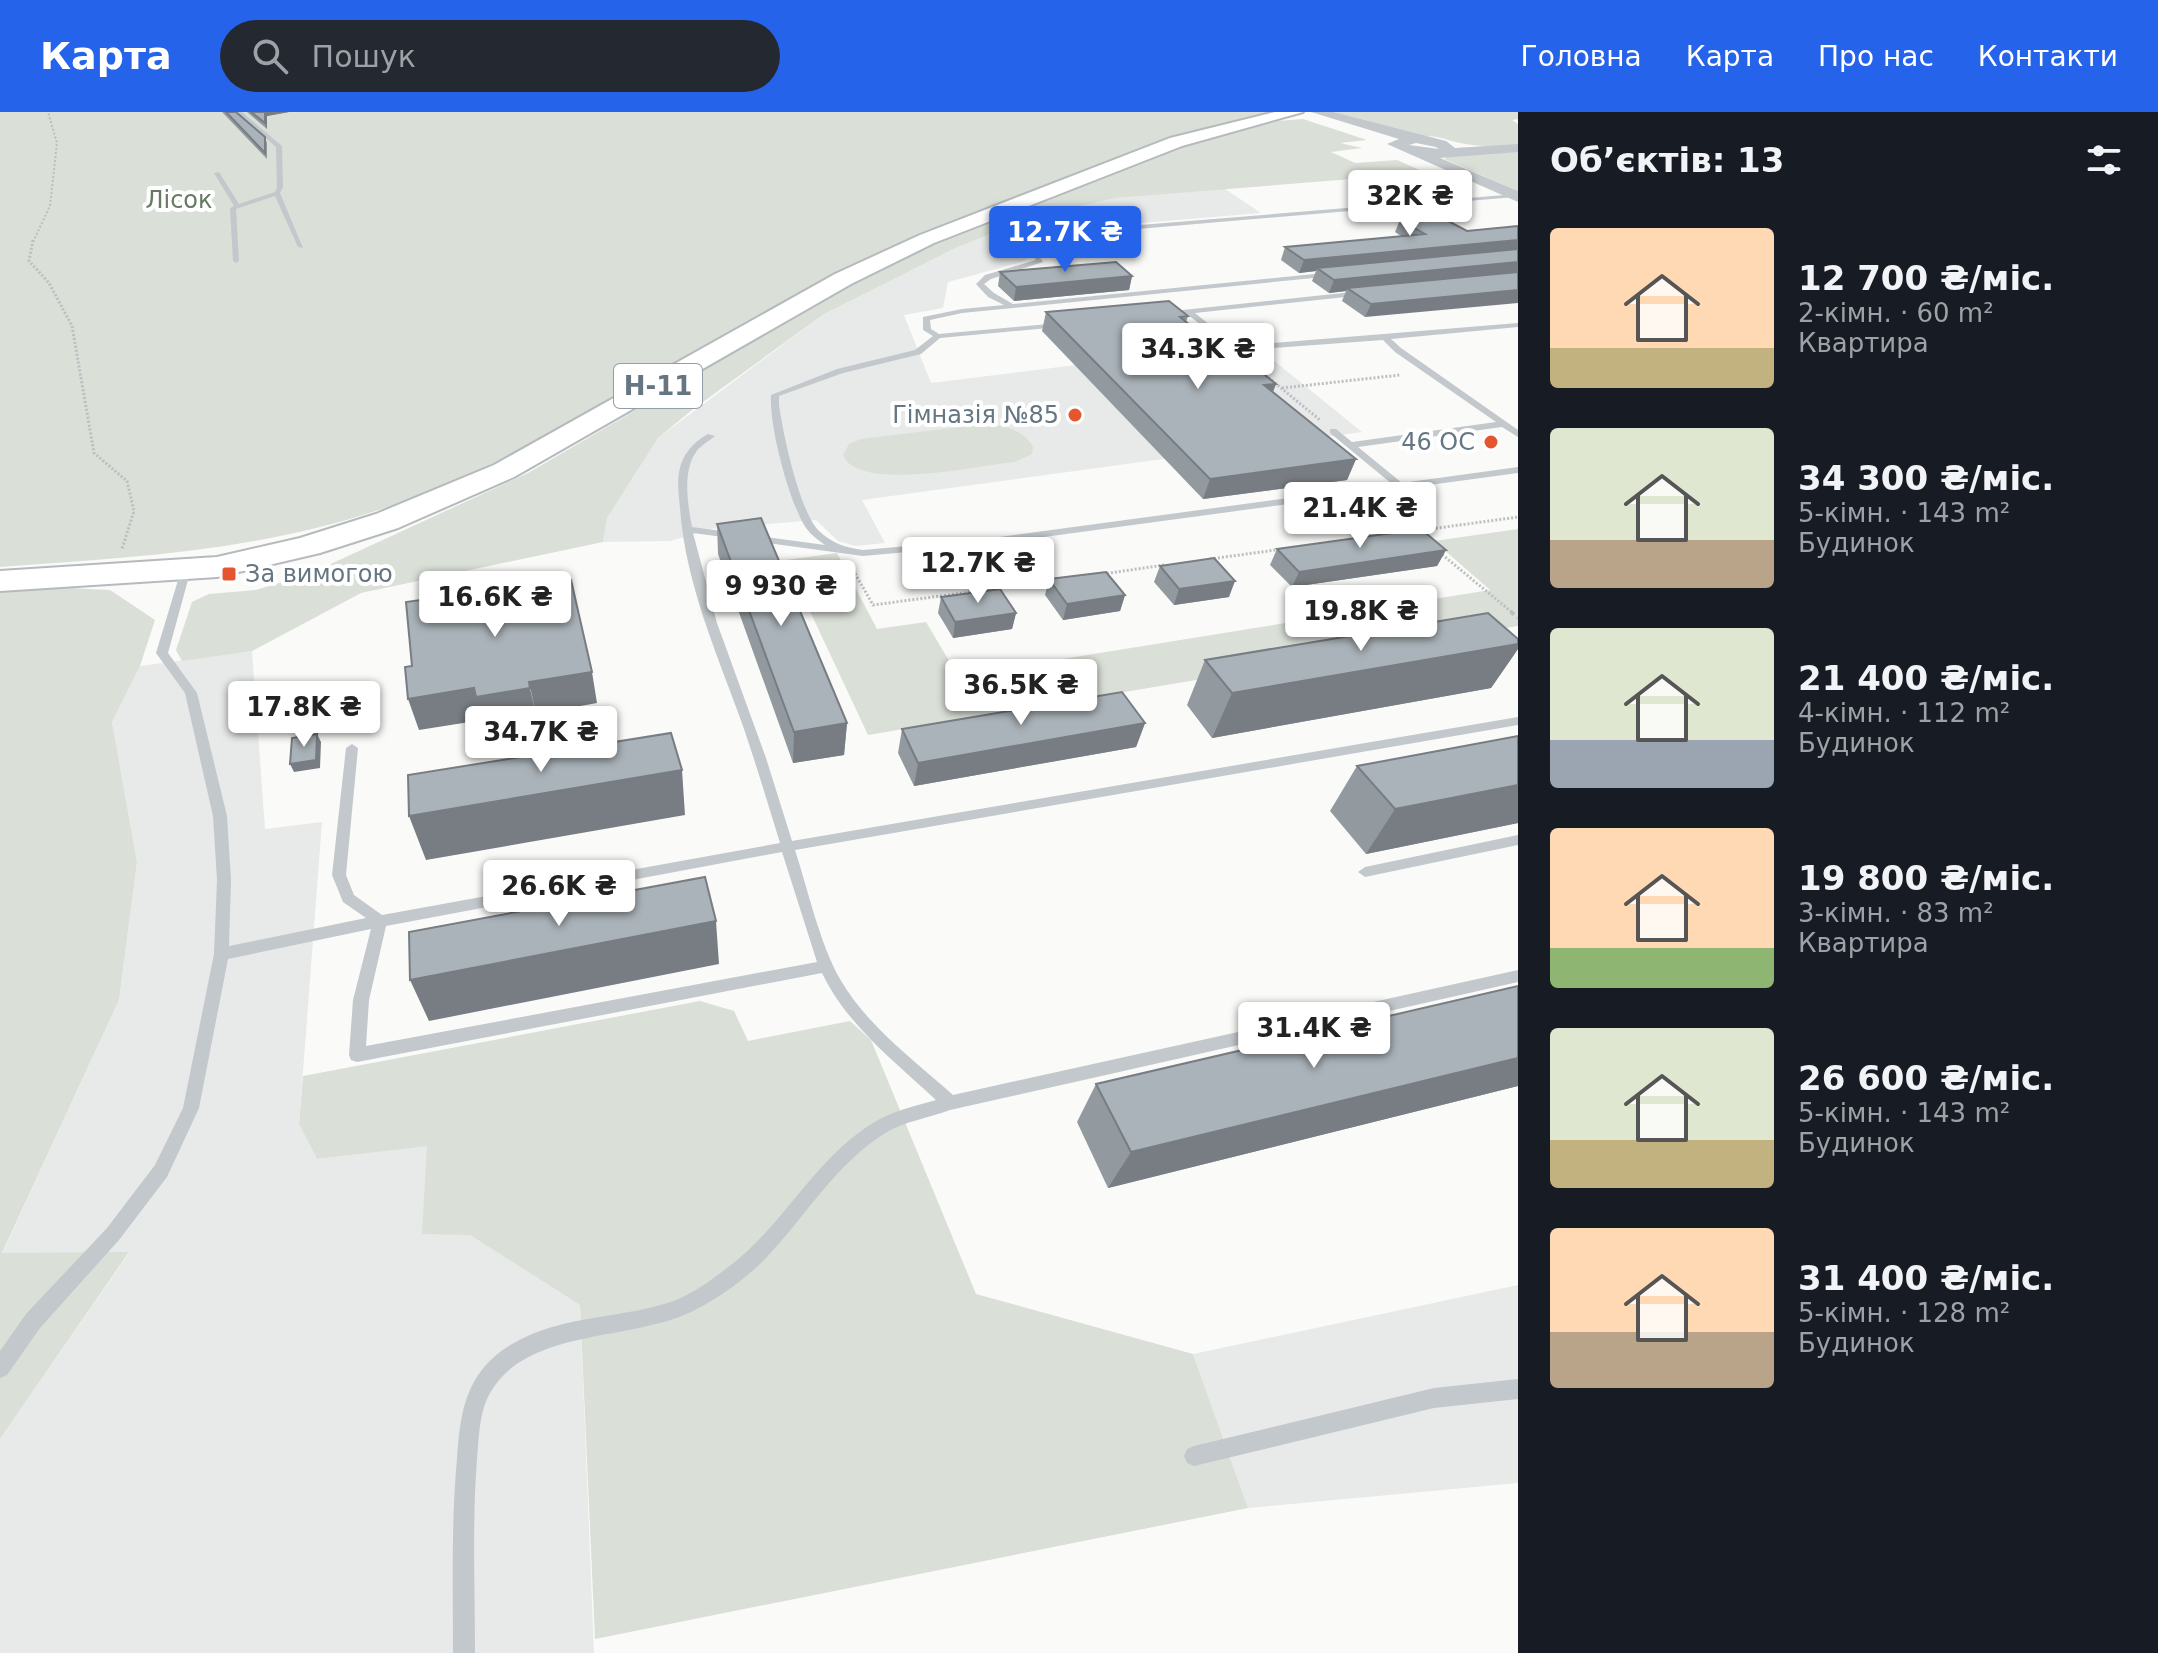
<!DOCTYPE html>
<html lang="uk">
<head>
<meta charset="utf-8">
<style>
  :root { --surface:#171b24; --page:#242831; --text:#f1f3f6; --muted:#9ea1a6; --accent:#2563eb }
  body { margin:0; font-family:"DejaVu Sans",sans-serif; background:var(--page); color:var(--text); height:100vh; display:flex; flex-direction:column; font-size:30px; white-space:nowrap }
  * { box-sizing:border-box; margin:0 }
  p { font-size:26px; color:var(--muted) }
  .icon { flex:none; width:44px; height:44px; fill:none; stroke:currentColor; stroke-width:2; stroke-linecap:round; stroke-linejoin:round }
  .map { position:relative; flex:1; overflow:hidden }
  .sheet { display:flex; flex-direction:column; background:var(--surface); width:640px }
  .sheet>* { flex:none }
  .price { position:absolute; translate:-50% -68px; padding:0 18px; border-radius:8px; background:#fff; color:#222; font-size:26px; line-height:52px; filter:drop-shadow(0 2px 4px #0008) }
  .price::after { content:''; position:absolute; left:50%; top:48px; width:24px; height:18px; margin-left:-12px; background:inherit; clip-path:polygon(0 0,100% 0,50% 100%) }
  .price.current { background:var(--accent); color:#fff }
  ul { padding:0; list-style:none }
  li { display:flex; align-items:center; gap:24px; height:200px; padding:0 32px }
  li span { display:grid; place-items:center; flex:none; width:224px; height:160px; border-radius:8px; color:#555 }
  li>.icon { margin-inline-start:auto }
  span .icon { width:96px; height:96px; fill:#fffc; stroke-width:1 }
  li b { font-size:34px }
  h2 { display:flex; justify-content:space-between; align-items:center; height:96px; padding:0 32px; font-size:34px }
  header { display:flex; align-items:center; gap:48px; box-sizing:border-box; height:112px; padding:0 40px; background:var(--accent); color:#fff }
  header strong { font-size:38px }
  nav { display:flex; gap:44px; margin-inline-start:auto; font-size:28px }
  .search { width:560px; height:72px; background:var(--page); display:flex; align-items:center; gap:20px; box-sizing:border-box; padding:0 28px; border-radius:44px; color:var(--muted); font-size:30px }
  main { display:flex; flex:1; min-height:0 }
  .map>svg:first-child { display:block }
  .built { fill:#e8e9e9 }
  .green { fill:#dadfd7 }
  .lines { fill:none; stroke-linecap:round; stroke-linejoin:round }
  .primary-casing { stroke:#b5babe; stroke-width:4 }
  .path-far2 { stroke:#bbbfc2; stroke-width:2; stroke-dasharray:2 2; stroke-linecap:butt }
  .path-far1 { stroke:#bbbfc2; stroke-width:3; stroke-dasharray:2 2; stroke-linecap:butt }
  .path { stroke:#bbbfc2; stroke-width:4; stroke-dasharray:4 4; stroke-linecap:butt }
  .service { fill:#c3c8cc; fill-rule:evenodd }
  .tertiary { fill:#c3c8cc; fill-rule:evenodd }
  .primary { fill:#fff; fill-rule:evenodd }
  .wall { fill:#929a9f }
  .shaded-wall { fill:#777d82 }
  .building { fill:#aab3b9; stroke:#777d82; stroke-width:2 }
  .poi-dot { fill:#e4572e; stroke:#fff; stroke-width:3 }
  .labels { text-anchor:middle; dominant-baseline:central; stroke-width:8; stroke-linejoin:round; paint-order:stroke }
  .far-park-label { font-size:24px; fill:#687a64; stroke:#fff }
  .far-poi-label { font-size:24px; fill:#657683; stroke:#fff; text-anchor:end }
  .shield { fill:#fff; stroke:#939fa8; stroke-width:2 }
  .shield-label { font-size:26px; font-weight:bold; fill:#657683 }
</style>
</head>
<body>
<header>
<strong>Карта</strong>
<div class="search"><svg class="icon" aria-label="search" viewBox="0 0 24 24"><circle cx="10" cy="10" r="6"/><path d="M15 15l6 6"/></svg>Пошук</div>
<nav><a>Головна</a><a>Карта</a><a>Про нас</a><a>Контакти</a></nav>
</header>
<main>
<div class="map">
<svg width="1518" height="1541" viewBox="0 0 1518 1541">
  <rect width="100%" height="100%" fill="#fafaf8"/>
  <path class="built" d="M 1222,75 L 1261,101 L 1070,117 L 1022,150 L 948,170 L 943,196 L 904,203 L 931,271 L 1252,231 L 1362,320 L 862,388 L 885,431 L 855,434 L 838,429 L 816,408 L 709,417 L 671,429 L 603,430 L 607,406 L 658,326 L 824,202 L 955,135 L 1031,105 L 1116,86 Z
    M 252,539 L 265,717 L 322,710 L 299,1012 L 317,1047 L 428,1033 L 470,1123 L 580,1193 L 594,1541 L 0,1541 L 0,1327 L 129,1141 L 2,1142 L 119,888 L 137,750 L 112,610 L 140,554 Z
    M 1518,1173 L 1518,1371 L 1248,1396 L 1193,1242 Z"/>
  <path class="green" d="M 0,0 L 1273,0 C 1174,25 1081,59 987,97 C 934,118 880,138 829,165 C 680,242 539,345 379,398 C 251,440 132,445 0,455 Z
    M 1332,0 L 1518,0 L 1518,7 L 1512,8 L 1518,12 L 1518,33 C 1500,35 1483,35 1465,32 C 1449,30 1439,22 1421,25 Z
    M 1303,7 L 1367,28 L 1340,31 L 1362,36 L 1331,40 L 1355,51 L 1397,48 L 1426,61 L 1116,86 L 1031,105 L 955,136 L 824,202 L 692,298 L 658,326 L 607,406 L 603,430 L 361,481 L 252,539 L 182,549 L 176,538 L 192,490 L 209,482 L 256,478 L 309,462 L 528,361 L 855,170 L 937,131 L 1187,32 L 1277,9 Z
    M 1518,39 L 1518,79 L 1444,47 L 1449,44 Z
    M 985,312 C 1004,313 1024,318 1033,335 L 1032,342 L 1015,350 C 980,353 858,381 843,343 L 849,332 L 861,327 Z
    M 1518,417 L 1518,514 L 868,623 L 786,448 L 837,441 L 877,517 L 926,510 L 958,564 L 1490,478 L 1434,429 Z
    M 26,474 L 110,478 L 155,508 L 140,554 L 112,610 L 137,750 L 119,888 L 2,1141 L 129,1140 L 0,1327 L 0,476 Z
    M 700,889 L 734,899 L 748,929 L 850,909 L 871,928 L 976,1182 L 1193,1242 L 1248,1396 L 595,1527 L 580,1193 L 470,1123 L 422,1122 L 427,1034 L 317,1047 L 299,1012 L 303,964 Z"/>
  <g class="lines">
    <g class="primary-casing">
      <path id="primary" d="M 1275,0 L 1303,0 L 1182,34 L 934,131 L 851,172 L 514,365 L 398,416 L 320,441 L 217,465 L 0,479 L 0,459 L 217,445 L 300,426 L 376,402 L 494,353 L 835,162 L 920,123 L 1170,26 Z"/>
    </g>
    <path class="path-far2" d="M 33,130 L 50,94 L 57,31 L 48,0"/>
    <path class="path-far1" d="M 33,128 L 29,149 L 49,171 L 72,214 L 94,341 L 127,369 L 134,399 L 122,437
      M 1253,253 L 1320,308
      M 1282,276 L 1400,263
      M 1416,419 L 1518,405
      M 1439,440 L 1514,502
      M 1210,447 L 1283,437
      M 853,458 L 873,493 L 1053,469
      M 1103,462 L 1164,453"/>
    <path class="path" d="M 1511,500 L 1518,506"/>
    <path class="service" d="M 236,0 L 242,0 L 282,34 L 283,75 L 280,81 L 303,136 L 298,135 L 275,84 L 236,97 L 239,149 L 236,151 L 233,149 L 230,96 L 234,94 L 214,61 L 219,60 L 239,92 L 275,80 L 277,75 L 276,35 Z
      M 1517,82 L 1515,85 L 1079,122 L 1035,134 L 1034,137 L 1043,150 L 991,167 L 984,172 L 994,181 L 1013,192 L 1334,160 L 1338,162 L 1334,164 L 962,201 L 930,208 L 931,217 L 939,222 L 1059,211 L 1063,213 L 1059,215 L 940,226 L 921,242 L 843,261 L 779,284 L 779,293 C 783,322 799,397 818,418 C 831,431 846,436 863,438 L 985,427 L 1392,372 L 1330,321 L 1330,317 L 1336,317 L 1352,330 L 1496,310 L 1395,240 L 1383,228 L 1234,239 L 1187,202 L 1164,204 L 1160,202 L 1164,200 L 1362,179 L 1365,179 L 1365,183 L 1195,201 L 1236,234 L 1518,211 L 1518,215 L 1391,227 L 1401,236 L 1518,318 L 1518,325 L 1502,315 L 1358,335 L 1402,371 L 1518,355 L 1518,361 L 985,433 L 863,444 L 693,421 L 717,511 L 766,646 L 792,729 L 1518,605 L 1518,613 L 795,738 C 808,778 820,832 840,867 C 867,914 914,948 953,983 L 1518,858 L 1518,870 L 950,998 C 929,1006 906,1009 887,1020 C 836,1051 806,1104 765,1147 C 745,1167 723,1183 697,1197 C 633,1231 529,1214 490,1281 C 479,1300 479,1326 477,1347 C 472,1411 475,1476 475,1541 L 453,1541 C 453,1476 451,1411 457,1347 C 459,1321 461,1293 474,1270 C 492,1237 528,1221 563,1212 C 596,1204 631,1202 664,1192 C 687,1186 709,1170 727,1156 C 783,1115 813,1048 873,1011 C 892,999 915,994 936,988 C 894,949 847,913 822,861 L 357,950 L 351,948 L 349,943 L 353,888 L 371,817 L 228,847 L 199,996 L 167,1065 L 119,1128 L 40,1216 L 7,1263 L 0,1266 L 0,1239 L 26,1202 L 107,1116 L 155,1053 L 183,996 L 214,842 L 217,768 L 213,704 L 185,581 L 156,541 L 182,455 L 190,455 L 191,457 L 168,541 L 197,581 L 227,704 L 231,768 L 229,834 L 366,806 L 343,790 L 332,763 L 346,636 L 352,632 L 358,636 L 346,763 L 354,783 L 382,803 L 780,731 C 768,692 756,652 743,614 C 718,544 685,471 680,396 C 679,384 677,372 679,360 C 682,343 693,330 708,322 L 715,324 C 709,329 701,333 696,340 C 682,360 688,393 692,415 L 825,433 C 818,428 811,423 806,416 C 789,390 769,314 771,283 L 837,257 L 915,238 L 933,224 L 923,218 L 923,205 L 962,197 L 1004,193 L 988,185 L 976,172 L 985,163 L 1036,148 L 1027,137 L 1030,132 L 1079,118 ZM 782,740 L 817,850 L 366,934 L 369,888 L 386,814 Z
      M 1518,723 L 1518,733 L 1365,765 L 1358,760 L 1365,755 Z
      M 1518,1267 L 1518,1287 L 1434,1296 L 1194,1354 L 1187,1351 L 1184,1344 L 1187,1337 L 1194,1334 L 1434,1276 Z"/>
    <path class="tertiary" d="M 1311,0 L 1333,0 L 1446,29 L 1455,36 L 1518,32 L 1518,40 L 1440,46 L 1518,79 L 1518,90 L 1387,32 L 1399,27 ZM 1416,31 L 1436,35 L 1439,37 L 1409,33 Z"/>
    <use href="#primary" class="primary"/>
  </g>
  <path class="wall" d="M 222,0 L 236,0 L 265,25 L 267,31 L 267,47 Z
    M 247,0 L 289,0 L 267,4 L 267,17 Z
    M 1400,108 L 1467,119 L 1365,205 L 1342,189 L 1346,179 L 1329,181 L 1312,169 L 1316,159 L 1299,161 L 1281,148 L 1285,135 L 1401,124 L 1395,120 Z
    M 1000,160 L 1132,164 L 1129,178 L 1014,189 L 998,174 Z
    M 1046,200 L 1188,204 L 1186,210 L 1239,252 L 1276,272 L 1273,280 L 1356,347 L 1347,368 L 1203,387 L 1042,219 Z
    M 717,412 L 847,611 L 844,643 L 793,651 L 718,442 Z
    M 1277,437 L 1446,438 L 1437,454 L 1292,475 L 1270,453 Z
    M 1160,454 L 1229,485 L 1174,493 L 1154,470 Z
    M 1049,467 L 1125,483 L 1120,499 L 1063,508 L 1045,483 Z
    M 941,485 L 1016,501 L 1012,517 L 953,526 L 938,501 Z
    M 1518,527 L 1518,537 L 1491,576 L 1212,626 L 1187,593 L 1205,548 Z
    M 1145,611 L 1136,635 L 914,674 L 898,641 L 902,617 Z
    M 1518,624 L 1518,711 L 1366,742 L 1330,699 L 1357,654 Z
    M 1518,874 L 1518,974 L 1108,1076 L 1077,1010 L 1096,972 Z"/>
  <path class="shaded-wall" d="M 265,0 L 289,0 L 267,4 L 267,17 L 265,11 Z
    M 1518,128 L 1518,140 L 1317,156 L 1316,159 L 1299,161 L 1304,148 Z
    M 1518,150 L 1518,162 L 1347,176 L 1346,179 L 1329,181 L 1334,168 Z
    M 1132,164 L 1129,178 L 1014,189 L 1016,175 Z
    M 1518,178 L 1518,191 L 1365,205 L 1371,192 Z
    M 1276,272 L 1268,291 L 1264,273 Z
    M 1356,347 L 1347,368 L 1203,387 L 1210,367 Z
    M 1446,438 L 1437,454 L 1292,475 L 1299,460 Z
    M 1235,469 L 1229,485 L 1174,493 L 1179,477 Z
    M 1125,483 L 1120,499 L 1063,508 L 1067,492 Z
    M 1016,501 L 1012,517 L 953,526 L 955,510 Z
    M 1518,532 L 1518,537 L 1491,576 L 1212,626 L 1232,581 Z
    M 592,560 L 597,591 L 536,602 L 529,570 Z
    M 474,576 L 530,576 L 537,607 L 484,617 L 482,608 L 419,618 L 408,587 Z
    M 847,611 L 844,643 L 793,651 L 794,620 Z
    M 1145,611 L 1136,635 L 914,674 L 918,651 Z
    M 317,622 L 321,630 L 320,656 L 294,660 L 290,652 Z
    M 682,658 L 685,703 L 426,748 L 409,704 Z
    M 1518,673 L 1518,711 L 1366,742 L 1395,697 Z
    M 716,809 L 719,852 L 429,909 L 410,868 Z
    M 1518,946 L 1518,974 L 1108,1076 L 1131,1040 Z"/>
  <path class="building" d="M 226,0 L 236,0 L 265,25 L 265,41 Z
    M 251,0 L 265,0 L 265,11 Z
    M 1410,89 L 1467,119 L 1518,114 L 1518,128 L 1304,148 L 1285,135 L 1425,122 L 1400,108 Z
    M 1518,137 L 1518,150 L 1334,168 L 1317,156 Z
    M 1116,150 L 1132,164 L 1016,175 L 1000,160 Z
    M 1518,160 L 1518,178 L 1371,192 L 1347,176 Z
    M 1169,189 L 1188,204 L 1180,205 L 1239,252 L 1250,251 L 1276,272 L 1264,273 L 1356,347 L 1210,367 L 1046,200 Z
    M 761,406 L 847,611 L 794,620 L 717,412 Z
    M 1421,417 L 1446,438 L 1299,460 L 1277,437 Z
    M 1214,446 L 1235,469 L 1179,477 L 1160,454 Z
    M 1106,460 L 1125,483 L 1067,492 L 1049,467 Z
    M 571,468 L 592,560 L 529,570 L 530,576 L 476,585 L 474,576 L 408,587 L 405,555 L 412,554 L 406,490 L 463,482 L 462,477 L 510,470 L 511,476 Z
    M 1000,477 L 1016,501 L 955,510 L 941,485 Z
    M 1488,501 L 1518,527 L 1518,532 L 1232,581 L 1205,548 Z
    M 1122,580 L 1145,611 L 918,651 L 902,617 Z
    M 671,621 L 682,658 L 409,704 L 408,663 Z
    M 317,622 L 316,648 L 290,652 L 292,626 Z
    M 1518,624 L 1518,673 L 1395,697 L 1357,654 Z
    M 705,765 L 716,809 L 410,868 L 409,820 Z
    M 1518,874 L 1518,946 L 1131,1040 L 1096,972 Z"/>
  <g class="poi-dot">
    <circle cx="1075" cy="303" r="8"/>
    <circle cx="1491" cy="330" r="8"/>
    <rect x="221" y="454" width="16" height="16" rx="4"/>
  </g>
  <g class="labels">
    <g class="far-park-label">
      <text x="179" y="88">Лісок</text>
    </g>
    <g class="far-poi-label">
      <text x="1059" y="303">Гімназія №85</text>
      <text x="1475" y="330">46 ОС</text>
      <text x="245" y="462" text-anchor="start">За вимогою</text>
    </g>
    <rect class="shield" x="614" y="252" width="88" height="44" rx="6"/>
    <g class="shield-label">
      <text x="658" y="274">Н-11</text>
    </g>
  </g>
</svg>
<b class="price" style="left:1410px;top:126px">32K ₴</b>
<b class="price current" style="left:1065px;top:162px">12.7K ₴</b>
<b class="price" style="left:1198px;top:279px">34.3K ₴</b>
<b class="price" style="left:1360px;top:438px">21.4K ₴</b>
<b class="price" style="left:978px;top:493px">12.7K ₴</b>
<b class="price" style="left:781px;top:516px">9 930 ₴</b>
<b class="price" style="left:495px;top:527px">16.6K ₴</b>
<b class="price" style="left:1361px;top:541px">19.8K ₴</b>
<b class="price" style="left:1021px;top:615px">36.5K ₴</b>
<b class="price" style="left:304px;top:637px">17.8K ₴</b>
<b class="price" style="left:541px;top:662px">34.7K ₴</b>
<b class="price" style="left:559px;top:816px">26.6K ₴</b>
<b class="price" style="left:1314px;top:958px">31.4K ₴</b>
</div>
<section class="sheet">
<h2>Об’єктів: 13<svg class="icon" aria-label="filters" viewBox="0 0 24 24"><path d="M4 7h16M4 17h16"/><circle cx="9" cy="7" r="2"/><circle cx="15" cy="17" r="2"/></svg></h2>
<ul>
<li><span style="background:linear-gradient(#ffd9b3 75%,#c2b280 0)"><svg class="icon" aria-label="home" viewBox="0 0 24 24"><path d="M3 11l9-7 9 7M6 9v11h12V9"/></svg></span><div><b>12 700 ₴/міс.</b><p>2-кімн. · 60 m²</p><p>Квартира</p></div></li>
<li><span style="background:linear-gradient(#dfe7d0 70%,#b9a48a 0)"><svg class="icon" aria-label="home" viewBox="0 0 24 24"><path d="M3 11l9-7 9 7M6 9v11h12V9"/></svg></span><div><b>34 300 ₴/міс.</b><p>5-кімн. · 143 m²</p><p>Будинок</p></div></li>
<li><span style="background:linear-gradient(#dfe7d0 70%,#9aa5b1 0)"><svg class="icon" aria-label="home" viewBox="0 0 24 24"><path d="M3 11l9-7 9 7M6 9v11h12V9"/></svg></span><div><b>21 400 ₴/міс.</b><p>4-кімн. · 112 m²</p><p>Будинок</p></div></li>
<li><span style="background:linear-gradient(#ffd9b3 75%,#8fb573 0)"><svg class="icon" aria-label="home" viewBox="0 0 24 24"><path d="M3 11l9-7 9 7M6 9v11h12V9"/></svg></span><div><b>19 800 ₴/міс.</b><p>3-кімн. · 83 m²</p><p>Квартира</p></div></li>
<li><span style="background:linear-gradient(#dfe7d0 70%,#c2b280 0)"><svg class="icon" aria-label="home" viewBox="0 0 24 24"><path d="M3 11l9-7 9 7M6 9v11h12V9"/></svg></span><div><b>26 600 ₴/міс.</b><p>5-кімн. · 143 m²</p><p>Будинок</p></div></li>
<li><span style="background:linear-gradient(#ffd9b3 65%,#b9a48a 0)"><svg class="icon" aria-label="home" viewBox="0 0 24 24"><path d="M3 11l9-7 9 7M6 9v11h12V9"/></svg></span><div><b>31 400 ₴/міс.</b><p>5-кімн. · 128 m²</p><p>Будинок</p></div></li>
</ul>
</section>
</main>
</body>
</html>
